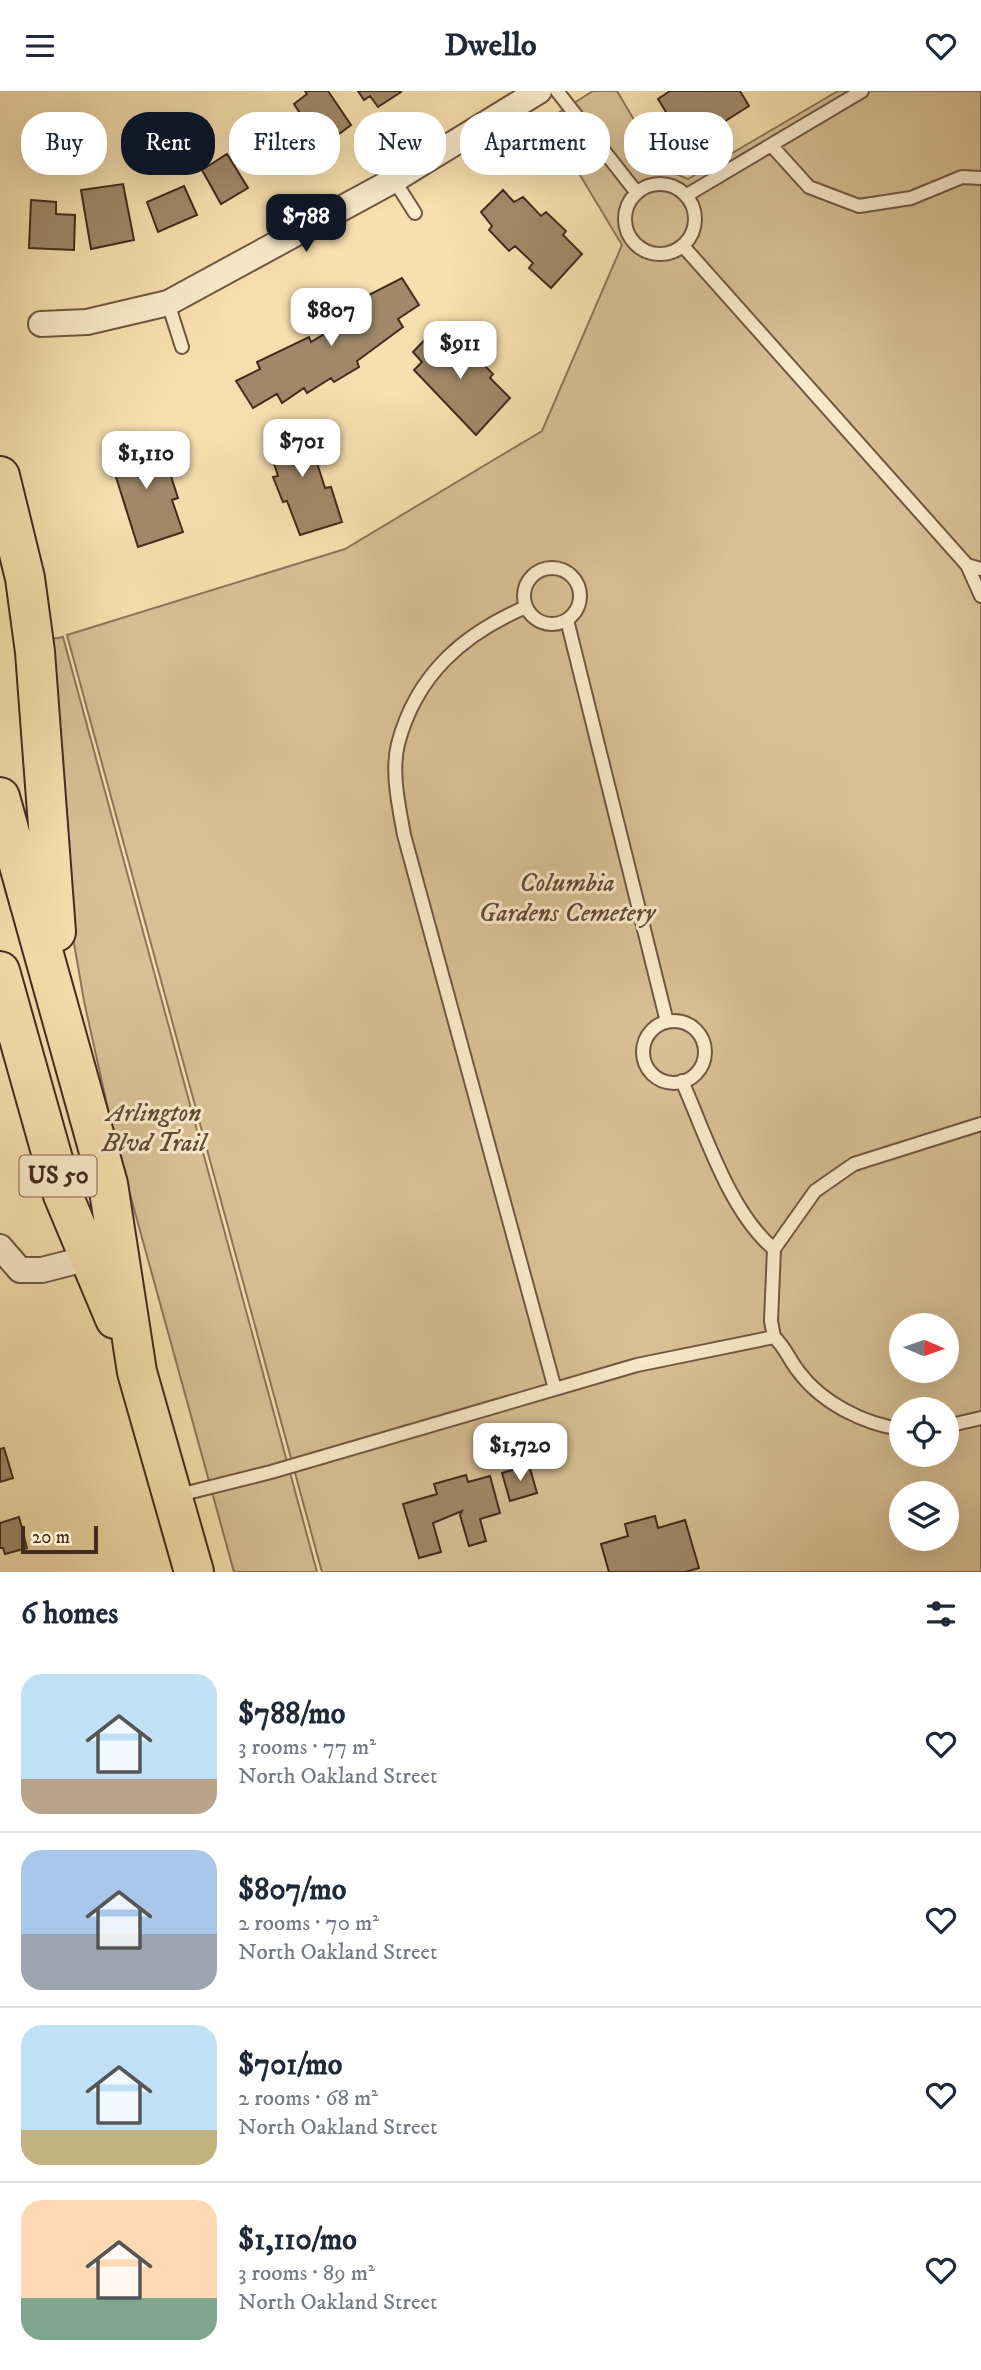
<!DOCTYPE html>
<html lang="en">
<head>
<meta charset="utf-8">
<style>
  :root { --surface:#fff; --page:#f6f6f7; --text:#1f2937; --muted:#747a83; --line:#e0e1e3; --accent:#111827 }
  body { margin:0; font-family:"IM FELL DW Pica",serif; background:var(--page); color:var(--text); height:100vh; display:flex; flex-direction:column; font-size:26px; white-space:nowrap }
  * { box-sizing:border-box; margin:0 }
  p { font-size:23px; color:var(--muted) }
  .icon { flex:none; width:38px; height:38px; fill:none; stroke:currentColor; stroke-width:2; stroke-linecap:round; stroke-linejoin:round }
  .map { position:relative; height:1481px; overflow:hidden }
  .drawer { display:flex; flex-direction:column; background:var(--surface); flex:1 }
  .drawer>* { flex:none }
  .top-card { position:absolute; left:21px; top:21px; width:940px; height:63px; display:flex; gap:14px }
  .needle { width:46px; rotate:92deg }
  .fabs { position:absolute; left:889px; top:1222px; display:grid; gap:14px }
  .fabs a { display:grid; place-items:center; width:70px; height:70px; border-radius:50%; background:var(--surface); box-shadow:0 7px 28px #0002; font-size:35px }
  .scale { position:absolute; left:21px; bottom:18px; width:77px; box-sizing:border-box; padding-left:7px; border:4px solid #442b1e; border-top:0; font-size:19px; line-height:24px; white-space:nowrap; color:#442b1e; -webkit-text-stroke:5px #faebcb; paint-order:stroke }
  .price { position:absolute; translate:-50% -60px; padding:0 16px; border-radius:14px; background:#fff; color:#222; font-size:23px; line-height:46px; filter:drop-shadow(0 2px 4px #0008) }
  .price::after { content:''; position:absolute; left:50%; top:42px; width:21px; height:16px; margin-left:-10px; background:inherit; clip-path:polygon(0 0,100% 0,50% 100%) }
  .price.selected { background:var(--accent); color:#fff }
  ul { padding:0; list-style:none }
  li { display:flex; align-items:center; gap:21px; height:175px; padding:0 21px }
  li+li { border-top:2px solid var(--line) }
  li span { display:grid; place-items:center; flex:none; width:196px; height:140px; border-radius:21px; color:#555 }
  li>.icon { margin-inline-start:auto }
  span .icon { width:84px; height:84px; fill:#fffc; stroke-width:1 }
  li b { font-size:30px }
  h2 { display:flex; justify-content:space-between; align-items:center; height:84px; padding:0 21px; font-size:30px }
  .tag { padding:0 24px; border-radius:28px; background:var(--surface); box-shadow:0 7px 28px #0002; font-size:24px; line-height:63px }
  .tag.selected { background:var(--accent); color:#fff }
  header { display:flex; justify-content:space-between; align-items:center; height:91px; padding:0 21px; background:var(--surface); font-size:32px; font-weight:700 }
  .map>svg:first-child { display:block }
  .green { fill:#d9c196; stroke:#8e765a; stroke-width:2; fill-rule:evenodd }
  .building { fill:#a18969; stroke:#442b1e; stroke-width:2 }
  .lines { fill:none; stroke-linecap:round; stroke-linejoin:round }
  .service-casing { stroke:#715842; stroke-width:16 }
  .minor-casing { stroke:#715842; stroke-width:28 }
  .trunk-casing { stroke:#442b1e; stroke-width:42 }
  .service { stroke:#faebcb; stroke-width:12 }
  .minor { stroke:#faebcb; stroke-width:24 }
  .trunk { stroke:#f7e0af; stroke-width:38 }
  .labels { text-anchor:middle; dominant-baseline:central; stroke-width:6; stroke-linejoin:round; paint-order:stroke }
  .shield { fill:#faebcb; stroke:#7b6552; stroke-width:2 }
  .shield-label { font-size:24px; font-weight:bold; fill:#442b1e }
  .park-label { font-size:26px; font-style:italic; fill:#624936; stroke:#faebcb }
</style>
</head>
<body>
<header><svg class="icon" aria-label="menu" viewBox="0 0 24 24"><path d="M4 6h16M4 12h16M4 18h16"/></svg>Dwello<svg class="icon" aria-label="heart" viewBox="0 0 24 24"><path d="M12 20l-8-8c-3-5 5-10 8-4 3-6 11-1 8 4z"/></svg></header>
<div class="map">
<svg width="981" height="1481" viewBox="0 0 981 1481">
  <rect width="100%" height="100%" fill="#f7e0af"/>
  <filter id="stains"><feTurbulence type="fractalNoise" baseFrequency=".00286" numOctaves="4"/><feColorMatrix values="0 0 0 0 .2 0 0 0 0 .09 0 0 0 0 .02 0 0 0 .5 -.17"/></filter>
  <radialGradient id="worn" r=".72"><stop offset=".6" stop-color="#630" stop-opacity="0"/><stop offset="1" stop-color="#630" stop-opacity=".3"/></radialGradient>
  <path class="green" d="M 593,0 L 617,0 L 663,78 L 688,88 L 838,0 L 981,0 L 981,1481 L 322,1481 L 67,544 L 345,458 L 542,340 L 622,154 L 547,29 ZM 901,1234 L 947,1234 L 947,1279 L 901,1279 ZM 901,1318 L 947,1318 L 947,1363 L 901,1363 ZM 901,1402 L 947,1402 L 947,1447 L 901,1447 Z
    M 63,546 L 317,1481 L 234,1481 L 114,1045 L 84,910 L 66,806 L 41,550 Z"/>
  <path class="building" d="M 305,0 L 328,0 L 351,34 L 322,56 L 294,13 L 307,3 Z
    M 358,0 L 401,0 L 401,1 L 378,16 L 370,5 L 364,9 Z
    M 670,0 L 740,0 L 749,15 L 716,36 L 708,47 L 702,45 L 687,55 L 658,8 Z
    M 288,36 L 304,63 L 266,83 L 253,55 Z
    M 227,63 L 248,97 L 221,113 L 202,79 Z
    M 123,93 L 134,149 L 91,158 L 81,99 Z
    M 184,95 L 197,124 L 158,141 L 147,111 Z
    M 503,99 L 514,111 L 523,106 L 541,125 L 546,121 L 566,140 L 563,144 L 582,163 L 551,197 L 529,177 L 533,172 L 515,155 L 509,160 L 489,139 L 492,135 L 481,121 Z
    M 31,109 L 56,111 L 56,123 L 75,124 L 74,159 L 29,157 Z
    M 402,187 L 419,214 L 398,228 L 403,236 L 357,270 L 359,276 L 334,291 L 331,287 L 307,302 L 304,297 L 282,312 L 277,303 L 253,317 L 236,290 L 260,278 L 257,271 L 309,246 L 311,251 L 334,237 L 331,232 L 355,217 L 353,212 Z
    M 434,239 L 445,250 L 448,247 L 468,266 L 472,262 L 493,283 L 490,287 L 510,307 L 476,344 L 414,279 L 422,271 L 413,261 Z
    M 299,330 L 303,345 L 312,343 L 322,370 L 317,372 L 325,397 L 331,396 L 342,431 L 300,444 L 287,410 L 283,411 L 273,386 L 278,385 L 269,357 L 273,355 L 268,340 Z
    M 144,341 L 149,357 L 153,355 L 162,381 L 169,379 L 178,407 L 172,409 L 183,441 L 138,456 L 110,367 L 119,365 L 114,350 Z
    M 4,1357 L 13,1387 L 0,1391 L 0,1358 Z
    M 529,1374 L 537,1402 L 510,1410 L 502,1382 Z
    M 466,1384 L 468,1391 L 490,1385 L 500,1422 L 480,1428 L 486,1450 L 469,1455 L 460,1424 L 462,1420 L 433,1432 L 441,1461 L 419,1467 L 403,1413 L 437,1403 L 434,1393 Z
    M 655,1425 L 658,1437 L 685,1429 L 699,1477 L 685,1481 L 609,1481 L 601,1453 L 628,1445 L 625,1433 Z
    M 19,1426 L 27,1457 L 5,1463 L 3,1457 L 0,1457 L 0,1432 Z"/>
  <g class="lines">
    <g class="service-casing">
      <path id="service" d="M 557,0 L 637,102
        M 771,54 L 862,0
        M 394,89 L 415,122
        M625 128a35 35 0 1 1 70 0a35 35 0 1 1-70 0Z
        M 687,104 L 771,54 L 809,96 L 859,115 L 911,107 L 962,86 L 981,87
        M 683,155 L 967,474 L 981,478
        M 168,212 L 182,256
        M 967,474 L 981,505
        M524 505a28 28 0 1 1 56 0a28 28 0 1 1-56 0Z
        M 526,516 C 463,543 416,584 398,653 C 391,681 399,716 404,744 L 555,1298
        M 567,529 L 667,931
        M643 961a31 31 0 1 1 62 0a31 31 0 1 1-62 0Z
        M 682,990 C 705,1042 730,1122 774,1158
        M 774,1246 L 771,1230 L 774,1158 L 815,1100 L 854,1073 L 981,1033
        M 947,1335 L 981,1327
        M 175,1405 L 271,1381 L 637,1274 L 774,1246 C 786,1257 789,1269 799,1281 C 822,1312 864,1333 901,1338"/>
    </g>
    <g class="minor-casing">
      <path id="minor" d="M 41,233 L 87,231 L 168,212 L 394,89 L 539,0
        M 0,1156 L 20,1179 L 42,1179 L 89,1167"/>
    </g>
    <g class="trunk-casing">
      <path id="trunk" d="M 0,385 L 25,487 L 35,561 L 56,841
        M 0,706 L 108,1093 L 137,1281 L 194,1481
        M 0,880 L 63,1104 L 115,1228"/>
    </g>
    <use href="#service" class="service"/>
    <use href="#minor" class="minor"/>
    <use href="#trunk" class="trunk"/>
  </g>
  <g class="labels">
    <rect class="shield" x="19.5" y="1064.5" width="77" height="41" rx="5"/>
    <g class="shield-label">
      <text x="58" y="1085">US 50</text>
    </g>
    <g class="park-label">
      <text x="567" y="792">Columbia<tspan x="567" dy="30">Gardens Cemetery</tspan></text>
      <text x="154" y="1022">Arlington<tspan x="154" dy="30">Blvd Trail</tspan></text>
    </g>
  </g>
  <rect width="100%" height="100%" filter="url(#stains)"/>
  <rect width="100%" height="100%" fill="url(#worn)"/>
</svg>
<div class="fabs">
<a><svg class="needle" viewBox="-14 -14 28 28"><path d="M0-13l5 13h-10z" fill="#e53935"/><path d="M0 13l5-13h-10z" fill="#747a83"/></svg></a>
<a><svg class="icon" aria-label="locate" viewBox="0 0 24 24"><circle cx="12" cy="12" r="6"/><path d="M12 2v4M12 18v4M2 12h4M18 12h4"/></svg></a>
<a><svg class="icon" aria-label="layers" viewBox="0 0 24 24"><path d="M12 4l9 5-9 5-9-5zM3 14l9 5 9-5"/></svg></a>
</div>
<div class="scale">20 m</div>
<b class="price selected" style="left:306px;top:163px">$788</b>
<b class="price" style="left:331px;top:257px">$807</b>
<b class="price" style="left:460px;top:290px">$911</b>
<b class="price" style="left:302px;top:388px">$701</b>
<b class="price" style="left:146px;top:400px">$1,110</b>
<b class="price" style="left:520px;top:1392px">$1,720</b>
<div class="top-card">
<a class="tag">Buy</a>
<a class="tag selected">Rent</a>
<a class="tag">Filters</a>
<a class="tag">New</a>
<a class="tag">Apartment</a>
<a class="tag">House</a>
</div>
</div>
<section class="drawer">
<h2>6 homes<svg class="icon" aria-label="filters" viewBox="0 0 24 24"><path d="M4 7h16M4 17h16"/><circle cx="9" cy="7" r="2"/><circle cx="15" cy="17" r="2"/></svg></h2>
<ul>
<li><span style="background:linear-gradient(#bfe0f5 75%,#b9a48a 0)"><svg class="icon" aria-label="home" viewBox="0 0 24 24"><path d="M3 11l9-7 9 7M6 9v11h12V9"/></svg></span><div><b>$788/mo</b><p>3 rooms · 77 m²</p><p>North Oakland Street</p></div><svg class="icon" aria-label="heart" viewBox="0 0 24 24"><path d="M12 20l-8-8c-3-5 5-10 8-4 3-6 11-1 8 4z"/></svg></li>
<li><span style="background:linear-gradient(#a9c7e8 60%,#9aa5b1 0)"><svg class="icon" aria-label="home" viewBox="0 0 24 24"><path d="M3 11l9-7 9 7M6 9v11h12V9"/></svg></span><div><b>$807/mo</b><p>2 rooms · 70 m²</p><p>North Oakland Street</p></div><svg class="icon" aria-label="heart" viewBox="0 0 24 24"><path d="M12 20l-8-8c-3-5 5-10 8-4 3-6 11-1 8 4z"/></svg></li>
<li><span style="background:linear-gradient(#bfe0f5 75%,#c2b280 0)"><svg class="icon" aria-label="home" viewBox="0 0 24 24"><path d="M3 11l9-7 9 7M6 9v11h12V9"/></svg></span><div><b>$701/mo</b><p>2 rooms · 68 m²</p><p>North Oakland Street</p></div><svg class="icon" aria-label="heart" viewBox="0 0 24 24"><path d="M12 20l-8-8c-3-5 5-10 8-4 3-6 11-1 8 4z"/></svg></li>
<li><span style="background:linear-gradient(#ffd9b3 70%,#7fa58c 0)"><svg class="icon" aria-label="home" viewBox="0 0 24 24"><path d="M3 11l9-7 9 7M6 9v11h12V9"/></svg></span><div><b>$1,110/mo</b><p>3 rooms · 89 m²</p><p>North Oakland Street</p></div><svg class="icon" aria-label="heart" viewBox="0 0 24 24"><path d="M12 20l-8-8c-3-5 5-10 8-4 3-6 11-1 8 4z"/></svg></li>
</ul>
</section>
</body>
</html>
